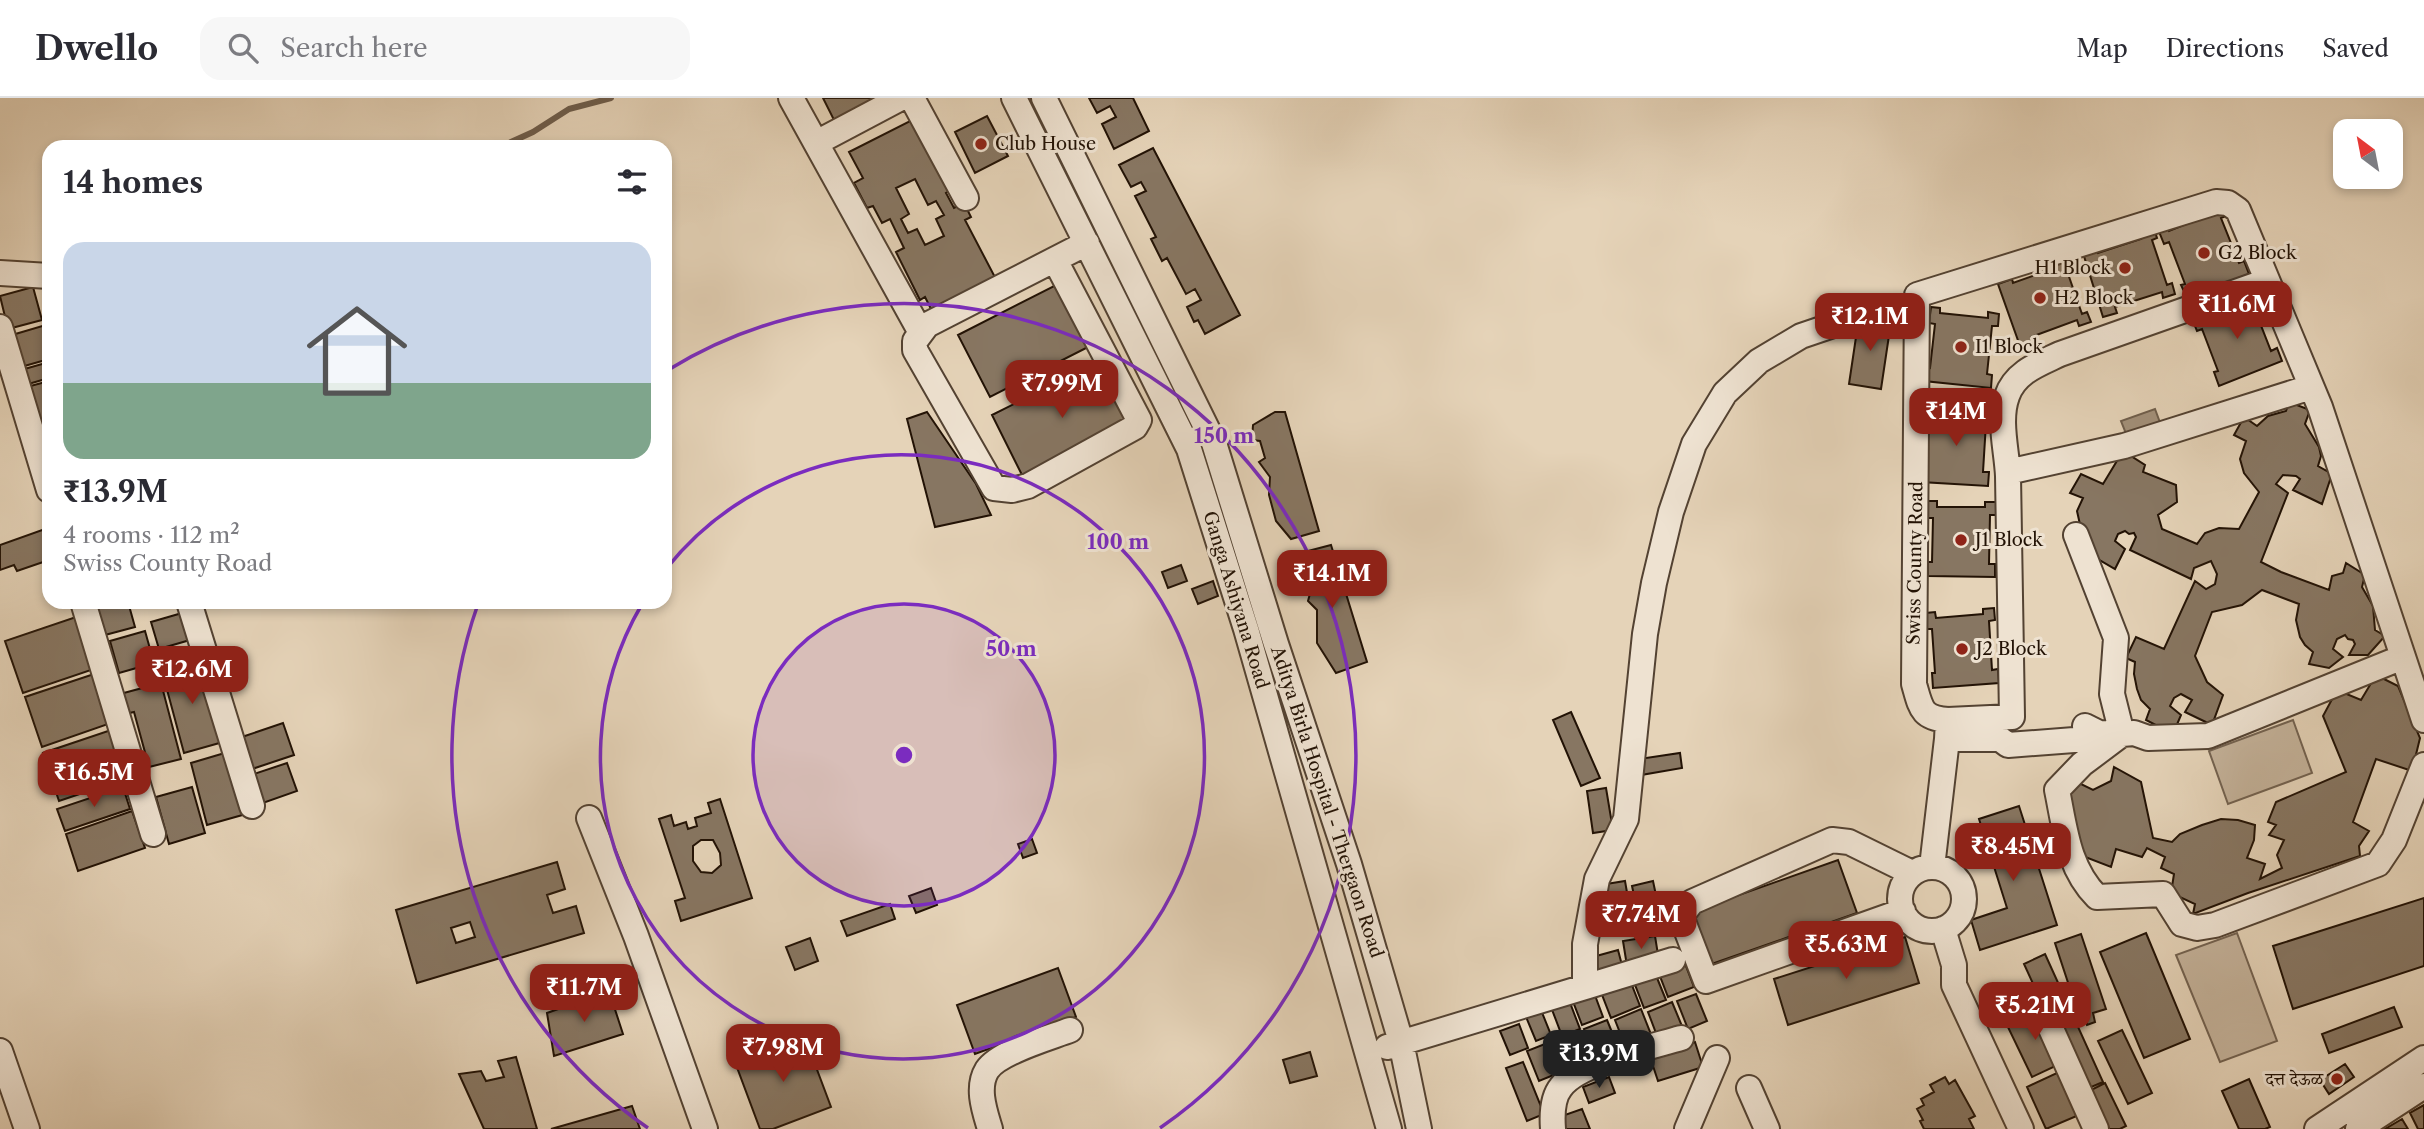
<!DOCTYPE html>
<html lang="en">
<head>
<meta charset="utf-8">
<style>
  :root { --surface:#fff; --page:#f7f7f7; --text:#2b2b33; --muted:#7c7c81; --line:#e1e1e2; --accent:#8f2418 }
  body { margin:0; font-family:"Libre Caslon Text","Noto Serif Devanagari",serif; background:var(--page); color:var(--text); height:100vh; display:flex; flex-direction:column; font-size:26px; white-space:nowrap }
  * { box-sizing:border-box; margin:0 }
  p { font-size:23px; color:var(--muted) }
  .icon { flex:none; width:38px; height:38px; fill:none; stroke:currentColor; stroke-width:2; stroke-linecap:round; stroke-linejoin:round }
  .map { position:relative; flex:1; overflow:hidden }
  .side { position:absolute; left:42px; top:42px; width:630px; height:469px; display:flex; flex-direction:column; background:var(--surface); border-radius:21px; box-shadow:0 4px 10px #0003 }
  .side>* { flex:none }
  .needle { width:46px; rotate:328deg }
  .buttons { position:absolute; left:2333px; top:21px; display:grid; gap:14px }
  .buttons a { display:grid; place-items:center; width:70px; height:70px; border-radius:14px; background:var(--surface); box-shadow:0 4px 10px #0003; font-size:35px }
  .price { position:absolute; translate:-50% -60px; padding:0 16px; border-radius:14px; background:var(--accent); color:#fff; font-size:23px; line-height:46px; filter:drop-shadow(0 2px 4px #0008) }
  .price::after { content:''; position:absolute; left:50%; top:42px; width:21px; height:16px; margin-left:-10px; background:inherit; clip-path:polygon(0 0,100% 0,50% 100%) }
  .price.selected { background:#222; color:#fff }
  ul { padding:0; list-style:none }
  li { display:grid; align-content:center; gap:14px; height:371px; padding:0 21px }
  li span { display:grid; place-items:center; height:217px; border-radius:21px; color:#555 }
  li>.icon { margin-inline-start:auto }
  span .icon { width:126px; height:126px; fill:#fffc; stroke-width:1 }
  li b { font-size:30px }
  h2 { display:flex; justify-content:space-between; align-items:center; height:84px; padding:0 21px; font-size:30px }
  header { display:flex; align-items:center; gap:42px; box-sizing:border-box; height:98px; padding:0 35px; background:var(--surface); border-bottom:2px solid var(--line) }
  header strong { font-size:33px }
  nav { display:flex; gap:38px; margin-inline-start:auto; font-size:24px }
  .search { width:490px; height:63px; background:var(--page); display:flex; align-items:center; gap:18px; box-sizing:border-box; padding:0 24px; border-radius:21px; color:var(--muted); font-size:26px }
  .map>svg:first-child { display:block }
  .green { fill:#c4b29a; stroke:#736250; stroke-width:2 }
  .water { fill:#a3917b; stroke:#6f5e4c; stroke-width:2 }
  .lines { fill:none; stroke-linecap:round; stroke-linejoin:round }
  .stream { stroke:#6f5e4c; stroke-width:6 }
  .building { fill:#877662; stroke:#221205; stroke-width:2; fill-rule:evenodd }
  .minor-casing { stroke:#534232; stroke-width:28 }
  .minor { stroke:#eee2d1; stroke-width:24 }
  .ring { fill:none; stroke:#7b2cbf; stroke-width:3.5 }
  .poi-dot { fill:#8f2418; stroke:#eee2d1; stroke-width:2.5 }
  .labels { text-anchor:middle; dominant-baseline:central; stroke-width:6; stroke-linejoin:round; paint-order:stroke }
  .poi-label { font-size:18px; fill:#221205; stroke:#eee2d1; text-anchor:start }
  .street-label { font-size:18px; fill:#221205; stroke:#eee2d1 }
  .centre { fill:#7b2cbf; stroke:#eee2d1; stroke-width:3.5 }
  .ring-label { font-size:21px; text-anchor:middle; font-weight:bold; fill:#7b2cbf; stroke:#eee2d1; stroke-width:6; stroke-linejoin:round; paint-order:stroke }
</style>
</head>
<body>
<header>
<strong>Dwello</strong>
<div class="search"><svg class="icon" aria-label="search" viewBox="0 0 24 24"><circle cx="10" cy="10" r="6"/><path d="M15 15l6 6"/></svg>Search here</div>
<nav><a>Map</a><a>Directions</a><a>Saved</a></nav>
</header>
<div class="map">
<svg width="2424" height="1031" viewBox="0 0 2424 1031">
  <rect width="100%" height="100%" fill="#e5d3b8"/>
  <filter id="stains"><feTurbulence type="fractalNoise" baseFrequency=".00286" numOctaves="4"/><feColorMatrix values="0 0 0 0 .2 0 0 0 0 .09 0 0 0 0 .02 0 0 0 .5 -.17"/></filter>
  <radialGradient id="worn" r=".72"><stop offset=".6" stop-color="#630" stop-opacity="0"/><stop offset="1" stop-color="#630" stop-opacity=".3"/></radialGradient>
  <path class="green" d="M 2293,622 L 2312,675 L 2228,706 L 2209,653 Z
    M 2237,835 L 2277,943 L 2220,964 L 2176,857 Z"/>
  <path class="water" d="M 2155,311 L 2162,330 L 2129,343 L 2121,323 Z"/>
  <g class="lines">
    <path class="stream" d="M 500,49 L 533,34 L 569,11 L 611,0"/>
  </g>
  <path class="building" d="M 823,0 L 877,0 L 834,22 Z
    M 1089,0 L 1133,0 L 1149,33 L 1114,51 L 1102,26 L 1116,19 L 1110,8 L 1097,15 Z
    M 987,18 L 1008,58 L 975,75 L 955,34 Z
    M 918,19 L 954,91 L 946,95 L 954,110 L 964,105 L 971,119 L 965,122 L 998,185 L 934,217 L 925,199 L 920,202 L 896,154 L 904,150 L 890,121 L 882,125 L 873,108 L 867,110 L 854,85 L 863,80 L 849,54 ZM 915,81 L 928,107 L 936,103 L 944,117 L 936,121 L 944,138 L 925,147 L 917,131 L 908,135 L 901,121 L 909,116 L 896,90 Z
    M 1153,50 L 1240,217 L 1205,236 L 1198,222 L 1194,224 L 1187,209 L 1201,202 L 1195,191 L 1186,196 L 1167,160 L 1162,163 L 1151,141 L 1156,139 L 1135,98 L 1146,93 L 1141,84 L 1131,89 L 1119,67 Z
    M 2222,106 L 2226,118 L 2221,120 L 2239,165 L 2244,163 L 2249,176 L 2187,200 L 2181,187 L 2185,186 L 2169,144 L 2164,146 L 2158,131 L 2167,128 L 2169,133 L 2214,115 Z
    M 2154,131 L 2157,140 L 2152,142 L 2167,187 L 2172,185 L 2175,196 L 2163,200 L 2162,194 L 2115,209 L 2117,215 L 2103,219 L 2083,155 L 2097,151 L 2098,155 L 2141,141 L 2139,136 Z
    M 2069,159 L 2072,169 L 2066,170 L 2082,216 L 2087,214 L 2091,224 L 2079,228 L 2077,222 L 2031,239 L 2032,244 L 2020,248 L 1998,186 L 2012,181 L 2013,185 L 2055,170 L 2053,165 Z
    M 1060,185 L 1092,247 L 990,299 L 958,237 Z
    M 33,189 L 42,222 L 8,231 L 0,198 Z
    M 2254,193 L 2259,205 L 2253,207 L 2271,253 L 2277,250 L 2282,263 L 2219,288 L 2214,274 L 2218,273 L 2202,231 L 2197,233 L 2191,218 L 2199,215 L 2201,220 L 2246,202 Z
    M 1931,209 L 1940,210 L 1940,215 L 1988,220 L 1988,214 L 1999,216 L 1998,228 L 1992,228 L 1987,276 L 1992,277 L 1991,290 L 1924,283 L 1926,269 L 1930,270 L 1935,226 L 1929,225 Z
    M 1859,219 L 1891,224 L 1881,291 L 1849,286 Z
    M 49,226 L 49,261 L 21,269 L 12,237 Z
    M 1100,263 L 1132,327 L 1024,381 L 992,317 Z
    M 49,264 L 49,280 L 25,287 L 21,272 Z
    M 49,283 L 49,323 L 33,327 L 23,290 Z
    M 2289,304 L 2310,312 L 2305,326 L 2319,349 L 2321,358 L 2318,368 L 2332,376 L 2322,406 L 2293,392 L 2300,381 L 2296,378 L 2283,377 L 2276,386 L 2288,395 L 2261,464 L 2281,474 L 2329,492 L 2332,478 L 2343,475 L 2346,465 L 2365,477 L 2362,489 L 2373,508 L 2375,532 L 2385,538 L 2368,557 L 2349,557 L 2355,546 L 2353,542 L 2348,541 L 2345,537 L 2337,541 L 2333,551 L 2343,559 L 2329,570 L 2309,566 L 2313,554 L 2305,547 L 2300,539 L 2296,522 L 2299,506 L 2262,492 L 2242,507 L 2212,514 L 2195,558 L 2207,584 L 2223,597 L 2212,627 L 2185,614 L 2192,602 L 2181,596 L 2174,600 L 2170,608 L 2181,617 L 2173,636 L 2146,622 L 2150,611 L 2141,602 L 2137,591 L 2134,576 L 2135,564 L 2126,560 L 2136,539 L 2164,551 L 2195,483 L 2206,491 L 2215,486 L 2217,476 L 2211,463 L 2194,470 L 2191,481 L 2130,452 L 2136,439 L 2134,435 L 2129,436 L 2125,433 L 2118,436 L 2115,443 L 2125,451 L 2115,471 L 2091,457 L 2081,431 L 2077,413 L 2083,400 L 2070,395 L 2081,376 L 2103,386 L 2123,353 L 2145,367 L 2143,374 L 2176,387 L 2177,404 L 2158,417 L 2162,431 L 2197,446 L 2205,435 L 2219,430 L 2239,431 L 2259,394 L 2244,375 L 2240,361 L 2246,343 L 2234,337 L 2244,319 L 2257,328 L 2268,318 L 2286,313 Z
    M 1924,309 L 1934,310 L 1933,315 L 1981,318 L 1981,312 L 1992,313 L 1992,326 L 1986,325 L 1983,374 L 1989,374 L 1988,388 L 1921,384 L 1926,370 L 1929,326 L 1923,326 Z
    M 927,314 L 976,386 L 991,417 L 935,429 L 907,321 Z
    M 1275,314 L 1285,314 L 1319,433 L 1291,441 L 1276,423 L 1269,397 L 1270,379 L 1259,364 L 1265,360 L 1260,343 L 1252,342 L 1253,327 Z
    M 1928,403 L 1937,403 L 1937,409 L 1985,409 L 1985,404 L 1996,404 L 1996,417 L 1990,417 L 1989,466 L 1995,466 L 1995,479 L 1928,478 L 1928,464 L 1932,464 L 1933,420 L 1928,420 Z
    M 45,431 L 49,442 L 49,462 L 17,473 L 14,467 L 0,472 L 0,447 Z
    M 1331,447 L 1367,564 L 1336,575 L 1317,545 L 1317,512 L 1308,503 L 1311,492 L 1305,479 L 1300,476 L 1297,465 L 1300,455 Z
    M 1181,467 L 1187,483 L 1168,490 L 1162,474 Z
    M 1213,483 L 1218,498 L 1198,506 L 1192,491 Z
    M 95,504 L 128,504 L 135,529 L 105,537 Z
    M 1994,510 L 1995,522 L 1989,523 L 1992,572 L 1998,571 L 1999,585 L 1933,590 L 1932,575 L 1935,575 L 1932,531 L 1927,531 L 1926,515 L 1935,514 L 1936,520 L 1983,516 L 1983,511 Z
    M 182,515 L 190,542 L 159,551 L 151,524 Z
    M 79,518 L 97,570 L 23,595 L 5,543 Z
    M 145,533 L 154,565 L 119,575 L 110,543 Z
    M 201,562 L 223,644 L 184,655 L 162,573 Z
    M 97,575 L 114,624 L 42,649 L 25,599 Z
    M 2376,577 L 2398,588 L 2420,640 L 2412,673 L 2376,661 L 2353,724 L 2369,733 L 2359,748 L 2360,758 L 2248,795 L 2193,816 L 2195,806 L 2171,795 L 2174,776 L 2161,770 L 2165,759 L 2147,750 L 2142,759 L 2116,751 L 2111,769 L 2080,757 L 2064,708 L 2075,683 L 2093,692 L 2111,683 L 2114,669 L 2141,684 L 2153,740 L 2172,744 L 2180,736 L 2202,727 L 2221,721 L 2238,722 L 2255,727 L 2254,742 L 2247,760 L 2265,766 L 2260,781 L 2282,770 L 2277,757 L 2284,742 L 2269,737 L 2276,727 L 2268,724 L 2276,704 L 2346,674 L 2323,618 L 2337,592 L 2361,602 Z
    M 161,585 L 181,661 L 149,669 L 134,614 L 125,616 L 120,596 Z
    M 1571,614 L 1600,680 L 1581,688 L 1553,622 Z
    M 283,625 L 294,657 L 252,671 L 242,639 Z
    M 114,631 L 130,679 L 59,703 L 43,655 Z
    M 228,654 L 246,716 L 207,727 L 191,665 Z
    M 1680,655 L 1682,670 L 1641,677 L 1639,661 Z
    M 287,665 L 297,693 L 260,706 L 251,677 Z
    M 123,689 L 130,711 L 65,733 L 57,711 Z
    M 192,689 L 205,735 L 169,746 L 156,699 Z
    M 1606,690 L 1613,732 L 1593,735 L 1587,693 Z
    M 720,701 L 752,800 L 681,823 L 675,803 L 685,800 L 659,721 L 671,717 L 674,728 L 686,724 L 688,731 L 697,728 L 695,720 L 711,715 L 708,705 ZM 701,742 L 713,742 L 720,755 L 721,767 L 712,775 L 701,774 L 693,763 L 693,748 Z
    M 2019,708 L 2057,827 L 1980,852 L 1971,822 L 2007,810 L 1979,721 Z
    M 132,713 L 145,750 L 78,773 L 66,736 Z
    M 1032,741 L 1037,755 L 1023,760 L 1018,746 Z
    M 1838,762 L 1857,815 L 1706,868 L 1688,815 Z
    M 557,764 L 565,791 L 547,797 L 553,815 L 576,808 L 584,835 L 417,885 L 396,812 ZM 470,824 L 475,839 L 456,845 L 451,830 Z
    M 1625,783 L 1630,812 L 1605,816 L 1600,787 Z
    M 1653,783 L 1663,831 L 1642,835 L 1632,788 Z
    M 931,790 L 937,807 L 916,815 L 909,798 Z
    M 2424,800 L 2424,868 L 2293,911 L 2273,848 Z
    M 890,806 L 895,821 L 847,838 L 841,823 Z
    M 2146,835 L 2190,941 L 2144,960 L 2100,854 Z
    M 2081,836 L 2106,911 L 2093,915 L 2095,924 L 2087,927 L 2085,920 L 2080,921 L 2055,845 Z
    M 1655,838 L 1659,863 L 1627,868 L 1623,843 Z
    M 1905,839 L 1919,885 L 1788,927 L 1774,881 Z
    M 810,840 L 818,863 L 795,872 L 786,849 Z
    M 1618,852 L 1623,871 L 1594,879 L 1589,860 Z
    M 2045,856 L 2103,984 L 2082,993 L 2024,866 Z
    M 1684,863 L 1694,889 L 1668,899 L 1658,873 Z
    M 1058,870 L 1076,919 L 975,956 L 957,907 Z
    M 1653,870 L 1666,902 L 1644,910 L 1632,879 Z
    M 1628,877 L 1640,908 L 1611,920 L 1599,889 Z
    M 1593,892 L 1603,919 L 1582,927 L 1572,901 Z
    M 609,893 L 623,936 L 554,958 L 547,915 Z
    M 1696,896 L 1707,923 L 1688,931 L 1677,903 Z
    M 1569,902 L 1580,931 L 1562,938 L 1551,909 Z
    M 1672,904 L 1684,933 L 1659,943 L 1648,914 Z
    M 1539,907 L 1551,937 L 1536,943 L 1524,914 Z
    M 2394,909 L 2402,929 L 2329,955 L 2322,936 Z
    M 2038,910 L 2064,964 L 2032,979 L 2006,925 Z
    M 1641,911 L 1652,939 L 1626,950 L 1615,922 Z
    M 1607,922 L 1618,949 L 1595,958 L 1584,931 Z
    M 1519,926 L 1528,950 L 1510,957 L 1500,933 Z
    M 2122,932 L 2152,995 L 2128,1006 L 2098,943 Z
    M 804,937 L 831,1009 L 773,1031 L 760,1031 L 735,964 Z
    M 1555,942 L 1566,972 L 1539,983 L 1527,953 Z
    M 1695,944 L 1703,969 L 1658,983 L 1650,959 Z
    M 1310,954 L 1317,978 L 1290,985 L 1283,962 Z
    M 516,959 L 537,1031 L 484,1031 L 459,976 L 481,973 L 486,983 L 504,979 L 498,963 Z
    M 1523,964 L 1544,1016 L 1527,1023 L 1506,970 Z
    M 2345,966 L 2354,979 L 2329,996 L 2320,982 Z
    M 2059,974 L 2079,1017 L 2046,1031 L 2027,989 Z
    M 1609,979 L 1615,995 L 1589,1005 L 1583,989 Z
    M 1945,979 L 1949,986 L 1955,982 L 1975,1018 L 1969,1021 L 1974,1031 L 1924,1031 L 1920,1023 L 1923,1022 L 1917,1011 L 1924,1007 L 1921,1001 L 1934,994 L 1930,987 Z
    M 2249,981 L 2270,1029 L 2265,1031 L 2239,1031 L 2222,993 Z
    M 2105,985 L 2126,1028 L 2120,1031 L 2109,1031 L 2091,992 Z
    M 2424,1007 L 2424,1031 L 2418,1031 L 2410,1015 Z
    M 632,1008 L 640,1031 L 551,1031 Z
    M 1582,1011 L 1590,1031 L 1564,1031 L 1559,1019 Z
    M 2402,1021 L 2408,1031 L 2385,1031 Z"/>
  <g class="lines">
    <g class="minor-casing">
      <path id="minor" d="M 791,0 L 920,233
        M 912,0 L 966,100
        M 1014,0 L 1189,351 L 1246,531 L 1389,1031
        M 1044,0 L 1214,345 L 1276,546 L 1349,766 L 1401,944 L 1419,1031
        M 816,45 L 901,0
        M 1055,162 L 1139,322 L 1135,329 L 1028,388 L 1012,392 L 994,390 L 915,252 L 915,243 L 927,227 L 1087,145
        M 0,175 L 49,178
        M 0,229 L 49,392
        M 2008,374 L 2124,348 L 2311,289
        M 2076,437 L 2116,540 L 2112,596 L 2122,636 L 2134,635 L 2148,640 L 2208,638 L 2403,559
        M 83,504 L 153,736
        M 189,504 L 252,708
        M 1948,622 L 2012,619 C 2010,539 2010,458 2008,378 C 2007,353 1998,322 2007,298 C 2015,274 2039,266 2060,256 L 2267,183
        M 2085,628 L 2099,635 L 2122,636 L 2082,666 L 2057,692 C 2065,731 2068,770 2097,799 L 2163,796 L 2182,826 L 2197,830 L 2215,827 L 2378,766 L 2394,742 L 2424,667
        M 2099,635 L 2087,641 L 2008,647 L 2000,641 L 1947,641 L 1948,622 C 1921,620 1921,610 1914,586 L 1917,197 L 2216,104 L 2228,105 L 2238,112 L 2320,309 L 2424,622
        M 589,720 L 636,838 L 705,1031
        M 1932,769 L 1947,641
        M1900 801a32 32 0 1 1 64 0a32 32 0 1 1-64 0Z
        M 1903,813 L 1706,883 L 1681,818 L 1692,804 L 1832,742 L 1849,744 L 1912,775
        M 1943,831 L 1954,867 L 1954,887 L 2021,1031
        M 1585,889 L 1673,862
        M 2039,904 L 2096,1031
        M 1387,949 L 1585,889 L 1585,846 L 1597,781 L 1626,721 L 1645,536 L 1654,485 L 1671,414 L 1694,346 L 1725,295 L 1759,263 L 1801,238 L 1854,220
        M 0,953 L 27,1031
        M 1749,990 L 1767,1031
        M 990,1031 C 985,1014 976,990 987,972 C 999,954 1049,940 1070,932
        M 1553,1031 C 1552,1018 1552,1000 1561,989 C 1578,965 1651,949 1681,940
        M 1687,1031 L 1717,960
        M 2317,1031 L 2424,960
        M 2358,1031 L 2424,988"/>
    </g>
    <use href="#minor" class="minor"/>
  </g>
  <circle cx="904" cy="657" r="151" fill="#7b2cbf" fill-opacity=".12"/>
  <g class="ring">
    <circle cx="904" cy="657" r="151"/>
    <path d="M666 471A302 302 0 1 1 642 506"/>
    <path d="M648 1030A452 452 0 0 1 478 506M668 272A452 452 0 0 1 1160 1030"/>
  </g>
  <g class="poi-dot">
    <circle cx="981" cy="46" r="7"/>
    <circle cx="2204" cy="155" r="7"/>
    <circle cx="2125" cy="170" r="7"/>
    <circle cx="2040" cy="200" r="7"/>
    <circle cx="1961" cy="249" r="7"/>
    <circle cx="1961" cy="442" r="7"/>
    <circle cx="1962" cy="551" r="7"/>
    <circle cx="2337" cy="981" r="7"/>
  </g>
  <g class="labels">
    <g class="poi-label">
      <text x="995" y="46">Club House</text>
      <text x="2218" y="155">G2 Block</text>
      <text x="2111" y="170" text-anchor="end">H1 Block</text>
      <text x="2054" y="200">H2 Block</text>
      <text x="1975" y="249">I1 Block</text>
      <text x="1975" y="442">J1 Block</text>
      <text x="1976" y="551">J2 Block</text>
      <text x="2323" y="981" text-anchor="end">दत्त देऊळ</text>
    </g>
    <g class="street-label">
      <text transform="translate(1915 465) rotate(-89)">Swiss County Road</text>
      <text transform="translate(1236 502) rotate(73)">Ganga Ashiyana Road</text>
      <text transform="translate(1327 704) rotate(72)">Aditya Birla Hospital - Thergaon Road</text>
    </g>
  </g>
  <circle cx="904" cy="657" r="10" class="centre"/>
  <g class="ring-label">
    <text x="1224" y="345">150 m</text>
    <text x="1118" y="451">100 m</text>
    <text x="1011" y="558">50 m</text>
  </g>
  <rect width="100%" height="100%" filter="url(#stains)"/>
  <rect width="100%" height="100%" fill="url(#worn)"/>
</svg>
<div class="buttons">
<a><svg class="needle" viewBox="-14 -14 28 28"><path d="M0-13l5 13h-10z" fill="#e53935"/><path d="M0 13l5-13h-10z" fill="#7c7c81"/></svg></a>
</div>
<b class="price" style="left:2237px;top:243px">₹11.6M</b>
<b class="price" style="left:1870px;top:255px">₹12.1M</b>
<b class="price" style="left:1062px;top:322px">₹7.99M</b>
<b class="price" style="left:1956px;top:350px">₹14M</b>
<b class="price" style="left:1332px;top:512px">₹14.1M</b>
<b class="price" style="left:192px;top:608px">₹12.6M</b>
<b class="price" style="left:94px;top:711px">₹16.5M</b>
<b class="price" style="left:2013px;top:785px">₹8.45M</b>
<b class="price" style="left:1641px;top:853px">₹7.74M</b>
<b class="price" style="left:1846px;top:883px">₹5.63M</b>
<b class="price" style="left:584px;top:926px">₹11.7M</b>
<b class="price" style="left:2035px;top:944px">₹5.21M</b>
<b class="price" style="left:783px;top:986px">₹7.98M</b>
<b class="price selected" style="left:1599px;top:992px">₹13.9M</b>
<section class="side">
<h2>14 homes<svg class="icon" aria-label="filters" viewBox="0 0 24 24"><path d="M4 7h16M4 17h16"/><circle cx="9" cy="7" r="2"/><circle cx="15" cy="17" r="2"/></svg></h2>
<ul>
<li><span style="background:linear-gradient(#c9d6e8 65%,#7fa58c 0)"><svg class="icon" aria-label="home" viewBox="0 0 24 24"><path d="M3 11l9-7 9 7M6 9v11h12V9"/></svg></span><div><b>₹13.9M</b><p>4 rooms · 112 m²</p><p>Swiss County Road</p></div></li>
</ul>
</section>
</div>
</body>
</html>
